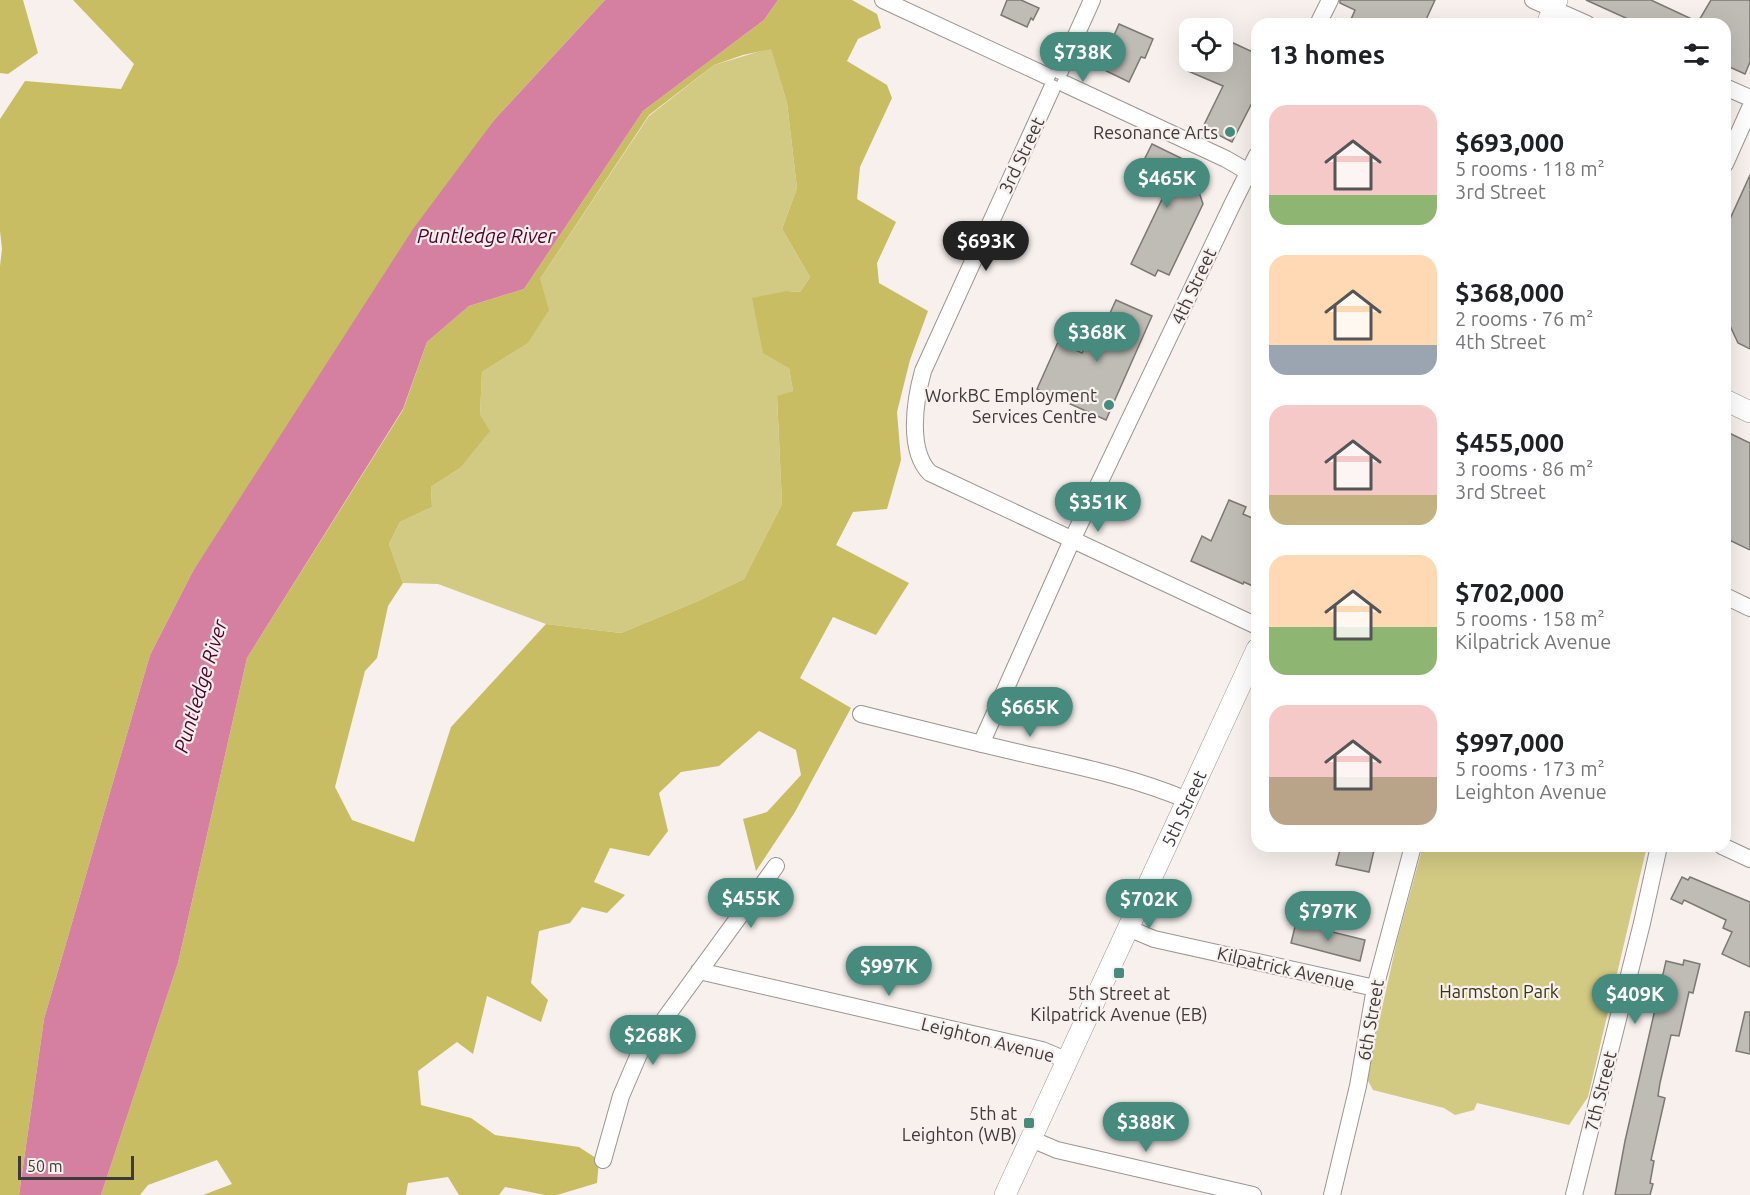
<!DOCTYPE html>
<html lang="en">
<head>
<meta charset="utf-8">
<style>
  :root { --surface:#fff; --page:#f2f2f2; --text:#202124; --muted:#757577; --accent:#478a7e }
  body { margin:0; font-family:Ubuntu,sans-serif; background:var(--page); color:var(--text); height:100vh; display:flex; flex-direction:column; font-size:22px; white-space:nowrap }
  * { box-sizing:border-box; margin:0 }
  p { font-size:20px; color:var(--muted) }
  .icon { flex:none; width:33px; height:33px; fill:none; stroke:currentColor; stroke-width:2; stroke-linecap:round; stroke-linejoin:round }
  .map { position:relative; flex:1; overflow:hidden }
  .sheet { position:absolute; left:1251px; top:18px; width:480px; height:834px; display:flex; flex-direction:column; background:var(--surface); border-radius:18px; box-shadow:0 6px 24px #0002 }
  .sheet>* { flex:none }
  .controls { position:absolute; left:1179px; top:18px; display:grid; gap:12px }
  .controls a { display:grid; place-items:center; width:54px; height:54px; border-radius:12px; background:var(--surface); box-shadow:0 6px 24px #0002; font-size:30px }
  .scale { position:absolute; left:18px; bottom:15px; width:116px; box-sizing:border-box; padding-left:6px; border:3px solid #3d3a39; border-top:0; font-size:16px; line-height:21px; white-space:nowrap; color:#3d3a39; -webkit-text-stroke:4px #f7f0ec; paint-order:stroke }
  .price { position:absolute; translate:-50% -51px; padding:0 14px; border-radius:21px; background:var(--accent); color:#fff; font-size:20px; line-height:39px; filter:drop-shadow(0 2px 3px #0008) }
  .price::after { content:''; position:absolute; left:50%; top:36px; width:18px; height:14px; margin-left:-9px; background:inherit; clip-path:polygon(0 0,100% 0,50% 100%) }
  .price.selected { background:#222; color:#fff }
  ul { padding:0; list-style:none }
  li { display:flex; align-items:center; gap:18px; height:150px; padding:0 18px }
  li span { display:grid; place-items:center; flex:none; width:168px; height:120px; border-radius:18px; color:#555 }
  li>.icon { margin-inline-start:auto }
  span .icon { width:72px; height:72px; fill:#fffc; stroke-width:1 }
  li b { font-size:26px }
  h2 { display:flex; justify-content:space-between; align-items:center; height:72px; padding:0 18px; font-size:26px }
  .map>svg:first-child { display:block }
  .green { fill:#d2c983 }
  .forest { fill:#c9bd63; fill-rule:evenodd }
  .water { fill:#d580a0 }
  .building { fill:#bfbbb5; stroke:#7c7873; stroke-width:1.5 }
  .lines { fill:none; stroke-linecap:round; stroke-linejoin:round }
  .minor-casing { stroke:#9b9592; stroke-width:18 }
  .tertiary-casing { stroke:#9b9592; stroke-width:22 }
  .minor { stroke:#fff; stroke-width:16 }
  .tertiary { stroke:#fff; stroke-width:21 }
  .poi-dot { fill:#478a7e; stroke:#f7f0ec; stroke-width:2 }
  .labels { text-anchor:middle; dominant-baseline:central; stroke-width:4.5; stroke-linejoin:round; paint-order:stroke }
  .poi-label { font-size:18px; fill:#3d3a39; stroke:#f7f0ec; text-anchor:end }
  .street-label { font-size:18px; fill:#3d3a39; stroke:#f7f0ec }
  .park-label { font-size:18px; fill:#3b360f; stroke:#f7f0ec }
  .water-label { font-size:20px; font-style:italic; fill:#50012b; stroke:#f7f0ec }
</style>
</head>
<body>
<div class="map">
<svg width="1750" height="1195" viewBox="0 0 1750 1195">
  <rect width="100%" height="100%" fill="#f7f0ec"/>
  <path class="green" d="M 771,48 L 787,103 L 797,188 L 782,229 L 810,277 L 800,292 L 787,291 L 789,368 L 793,391 L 777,397 L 782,504 L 744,579 L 698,601 L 621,633 L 546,624 L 438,584 L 403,583 L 389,544 L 400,522 L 432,507 L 431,487 L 460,468 L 480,415 L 482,372 L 527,344 L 540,279 L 649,116 L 714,65 Z
    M 1423,846 L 1647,846 L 1588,1097 L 1569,1125 L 1477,1103 L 1474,1110 L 1455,1115 L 1444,1108 L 1373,1090 L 1367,1079 L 1368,1071 L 1397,941 Z"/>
  <path class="forest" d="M 0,0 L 23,0 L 38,53 L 8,74 L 0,73 Z
    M 73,0 L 605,0 L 495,119 L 193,571 L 150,655 L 44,1019 L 19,1195 L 0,1195 L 0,266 L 2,249 L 0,231 L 0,119 L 25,81 L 121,89 L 134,64 Z
    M 778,0 L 852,0 L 877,14 L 881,28 L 858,39 L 847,61 L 887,85 L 892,98 L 860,167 L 857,199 L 896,222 L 877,263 L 879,283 L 928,311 L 910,360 L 897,412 L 901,460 L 887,509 L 853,512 L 836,545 L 909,583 L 876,635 L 833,617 L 800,678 L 851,708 L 795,812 L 756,871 L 743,819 L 767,812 L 801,775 L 796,750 L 759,731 L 719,766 L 681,772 L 659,793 L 668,831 L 649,856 L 610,848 L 594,882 L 625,895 L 607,913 L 582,907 L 570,923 L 539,931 L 531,983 L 548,1000 L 541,1022 L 487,996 L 473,1054 L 457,1042 L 418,1071 L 421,1105 L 471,1118 L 495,1135 L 579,1147 L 599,1160 L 597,1183 L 557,1195 L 545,1195 L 505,1187 L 499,1195 L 459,1195 L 448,1177 L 408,1183 L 406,1195 L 203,1195 L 232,1184 L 217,1160 L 148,1185 L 140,1195 L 101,1195 L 178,963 L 247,658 L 403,410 L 427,342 L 469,306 L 524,289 L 643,111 L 764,20 ZM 771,49 L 787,103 L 797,188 L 782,229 L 810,277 L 800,292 L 787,291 L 752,298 L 763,353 L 789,368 L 793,391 L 777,396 L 782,504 L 744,579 L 698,601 L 621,633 L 546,624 L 451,727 L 414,842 L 352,820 L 335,787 L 365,671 L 377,658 L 388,606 L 403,583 L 389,544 L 400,522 L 432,507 L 431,487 L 460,468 L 490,431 L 480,415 L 482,372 L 527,344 L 549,310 L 540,279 L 649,115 L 714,65 L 743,55 Z"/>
  <path class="water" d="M 605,0 L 778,0 L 764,20 L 643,111 L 524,289 L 469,306 L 427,342 L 403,409 L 247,658 L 178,963 L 101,1195 L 19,1195 L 44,1019 L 150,655 L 193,571 L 413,229 L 495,119 Z"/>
  <path class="building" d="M 1007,0 L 1021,0 L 1039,8 L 1033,20 L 1031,18 L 1027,27 L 1001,15 Z
    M 1340,0 L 1435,0 L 1424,24 L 1349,24 L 1355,10 L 1340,3 Z
    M 1586,0 L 1651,0 L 1698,22 L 1711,0 L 1750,0 L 1750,62 L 1745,74 L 1725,65 L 1725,24 L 1639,24 Z
    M 1119,24 L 1153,39 L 1145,58 L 1141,57 L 1129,82 L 1100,68 Z
    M 1229,41 L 1257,54 L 1257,93 L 1232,142 L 1203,127 L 1223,86 L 1188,71 L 1192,62 L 1222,62 L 1222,54 Z
    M 1152,144 L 1189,162 L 1203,204 L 1169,275 L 1158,270 L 1155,276 L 1131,264 L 1164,195 L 1130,179 L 1138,162 L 1142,164 Z
    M 1750,175 L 1750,349 L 1738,343 L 1725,315 L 1725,230 Z
    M 1116,300 L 1152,316 L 1106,420 L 1037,389 L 1058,342 L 1082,353 L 1091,333 L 1099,337 Z
    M 1725,431 L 1750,443 L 1750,550 L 1725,538 Z
    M 1229,500 L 1246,507 L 1243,514 L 1257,520 L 1257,588 L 1244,582 L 1243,584 L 1191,561 L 1202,536 L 1211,541 Z
    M 1341,846 L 1375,846 L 1369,872 L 1336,865 Z
    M 1682,877 L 1688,880 L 1690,877 L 1750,902 L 1750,967 L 1722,954 L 1732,932 L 1723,928 L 1726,920 L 1684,900 L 1682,904 L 1671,899 Z
    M 1296,923 L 1365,940 L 1360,961 L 1291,943 Z
    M 1684,960 L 1700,964 L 1693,993 L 1689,992 L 1679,1036 L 1671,1035 L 1660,1083 L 1658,1096 L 1665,1098 L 1651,1160 L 1654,1161 L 1650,1183 L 1653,1184 L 1650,1195 L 1615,1195 L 1625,1141 L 1666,961 L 1683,965 Z
    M 1745,1012 L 1750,1012 L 1750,1054 L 1736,1051 Z"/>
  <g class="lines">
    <g class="minor-casing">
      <path id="minor" d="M 883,0 L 1047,76
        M 1533,0 L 1587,24
        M 1318,24 L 1330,0
        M 1060,71 L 1092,0
        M 1065,84 L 1226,159 L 1257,177
        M 1725,87 L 1750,98
        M 1052,88 L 923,371 C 915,400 907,450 930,473 L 1257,626
        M 1725,164 L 1750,108
        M 1725,596 L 1750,608
        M 861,714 C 913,727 964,740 1016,752 C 1073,765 1133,777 1187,800
        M 981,744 L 1072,540 L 1232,205 L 1257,155
        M 1722,846 L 1750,859
        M 1128,928 L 1154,939 L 1375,988
        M 699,971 L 1042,1050 L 1066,1060
        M 1031,1139 L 1057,1150 L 1253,1195
        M 603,1160 L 621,1096 L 639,1054 L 776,866
        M 1332,1195 L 1358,1086 L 1375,988 L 1413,846
        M 1574,1195 L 1642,923 L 1659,846"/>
    </g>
    <g class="tertiary-casing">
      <g id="tertiary">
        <path d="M 1547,24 L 1557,0"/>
        <path d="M 1725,400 L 1750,412"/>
        <path id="s1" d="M 1005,1195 L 1257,649"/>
      </g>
    </g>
    <use href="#minor" class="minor"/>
    <use href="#tertiary" class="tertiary"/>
  </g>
  <g class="poi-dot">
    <circle cx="1230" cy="132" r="6"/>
    <circle cx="1109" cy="405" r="6"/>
    <rect x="1113" y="967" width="12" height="12" rx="3"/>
    <rect x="1023" y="1117" width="12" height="12" rx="3"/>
  </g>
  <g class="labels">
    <g class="poi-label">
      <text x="1218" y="132">Resonance Arts</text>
      <text x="1097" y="395">WorkBC Employment<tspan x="1097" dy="21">Services Centre</tspan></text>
      <text x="1119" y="993" text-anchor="middle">5th Street at<tspan x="1119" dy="21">Kilpatrick Avenue (EB)</tspan></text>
      <text x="1017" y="1113">5th at<tspan x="1017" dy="21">Leighton (WB)</tspan></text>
    </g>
    <g class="street-label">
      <text transform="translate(1021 155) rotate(-65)">3rd Street</text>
      <text transform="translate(1193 286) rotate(-65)">4th Street</text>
      <text stroke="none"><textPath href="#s1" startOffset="426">5th Street</textPath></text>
      <text transform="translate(1286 968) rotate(13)">Kilpatrick Avenue</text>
      <text transform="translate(1370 1020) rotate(-80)">6th Street</text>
      <text transform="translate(988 1039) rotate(14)">Leighton Avenue</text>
      <text transform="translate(1600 1091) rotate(-76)">7th Street</text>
    </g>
    <g class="park-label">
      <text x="1499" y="991">Harmston Park</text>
    </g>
    <g class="water-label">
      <text x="486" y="235">Puntledge River</text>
      <text transform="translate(200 686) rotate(-73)">Puntledge River</text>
    </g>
  </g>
</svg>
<div class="controls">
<a><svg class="icon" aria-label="locate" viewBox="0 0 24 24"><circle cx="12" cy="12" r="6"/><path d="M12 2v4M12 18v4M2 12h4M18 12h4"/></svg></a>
</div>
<div class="scale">50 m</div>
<b class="price" style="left:1083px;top:83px">$738K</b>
<b class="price" style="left:1167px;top:209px">$465K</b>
<b class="price selected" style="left:986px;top:272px">$693K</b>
<b class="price" style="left:1097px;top:363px">$368K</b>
<b class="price" style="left:1098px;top:533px">$351K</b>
<b class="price" style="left:1030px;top:738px">$665K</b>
<b class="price" style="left:751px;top:929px">$455K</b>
<b class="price" style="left:1149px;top:930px">$702K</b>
<b class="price" style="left:1328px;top:942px">$797K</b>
<b class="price" style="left:889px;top:997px">$997K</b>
<b class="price" style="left:1635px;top:1025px">$409K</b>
<b class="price" style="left:653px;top:1066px">$268K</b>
<b class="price" style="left:1146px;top:1153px">$388K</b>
<section class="sheet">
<h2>13 homes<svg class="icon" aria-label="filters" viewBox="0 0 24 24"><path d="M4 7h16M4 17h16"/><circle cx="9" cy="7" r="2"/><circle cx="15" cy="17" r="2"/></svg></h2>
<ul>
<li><span style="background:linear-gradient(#f6c9c9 75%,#8fb573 0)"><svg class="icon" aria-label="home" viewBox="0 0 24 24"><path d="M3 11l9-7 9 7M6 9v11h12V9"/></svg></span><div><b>$693,000</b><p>5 rooms · 118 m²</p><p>3rd Street</p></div></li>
<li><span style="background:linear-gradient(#ffd9b3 75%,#9aa5b1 0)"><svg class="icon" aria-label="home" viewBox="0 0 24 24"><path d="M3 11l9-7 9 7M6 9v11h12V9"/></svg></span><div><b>$368,000</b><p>2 rooms · 76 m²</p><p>4th Street</p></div></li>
<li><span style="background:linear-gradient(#f6c9c9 75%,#c2b280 0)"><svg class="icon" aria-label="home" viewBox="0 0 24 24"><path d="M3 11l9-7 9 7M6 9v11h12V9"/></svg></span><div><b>$455,000</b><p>3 rooms · 86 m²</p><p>3rd Street</p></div></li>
<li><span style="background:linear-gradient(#ffd9b3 60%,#8fb573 0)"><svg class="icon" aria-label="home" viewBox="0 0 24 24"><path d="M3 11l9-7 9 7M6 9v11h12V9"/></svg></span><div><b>$702,000</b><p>5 rooms · 158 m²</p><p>Kilpatrick Avenue</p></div></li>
<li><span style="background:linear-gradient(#f6c9c9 60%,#b9a48a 0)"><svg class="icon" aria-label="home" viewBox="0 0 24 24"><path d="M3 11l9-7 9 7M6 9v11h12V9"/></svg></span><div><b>$997,000</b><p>5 rooms · 173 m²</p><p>Leighton Avenue</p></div></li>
</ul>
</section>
</div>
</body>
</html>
